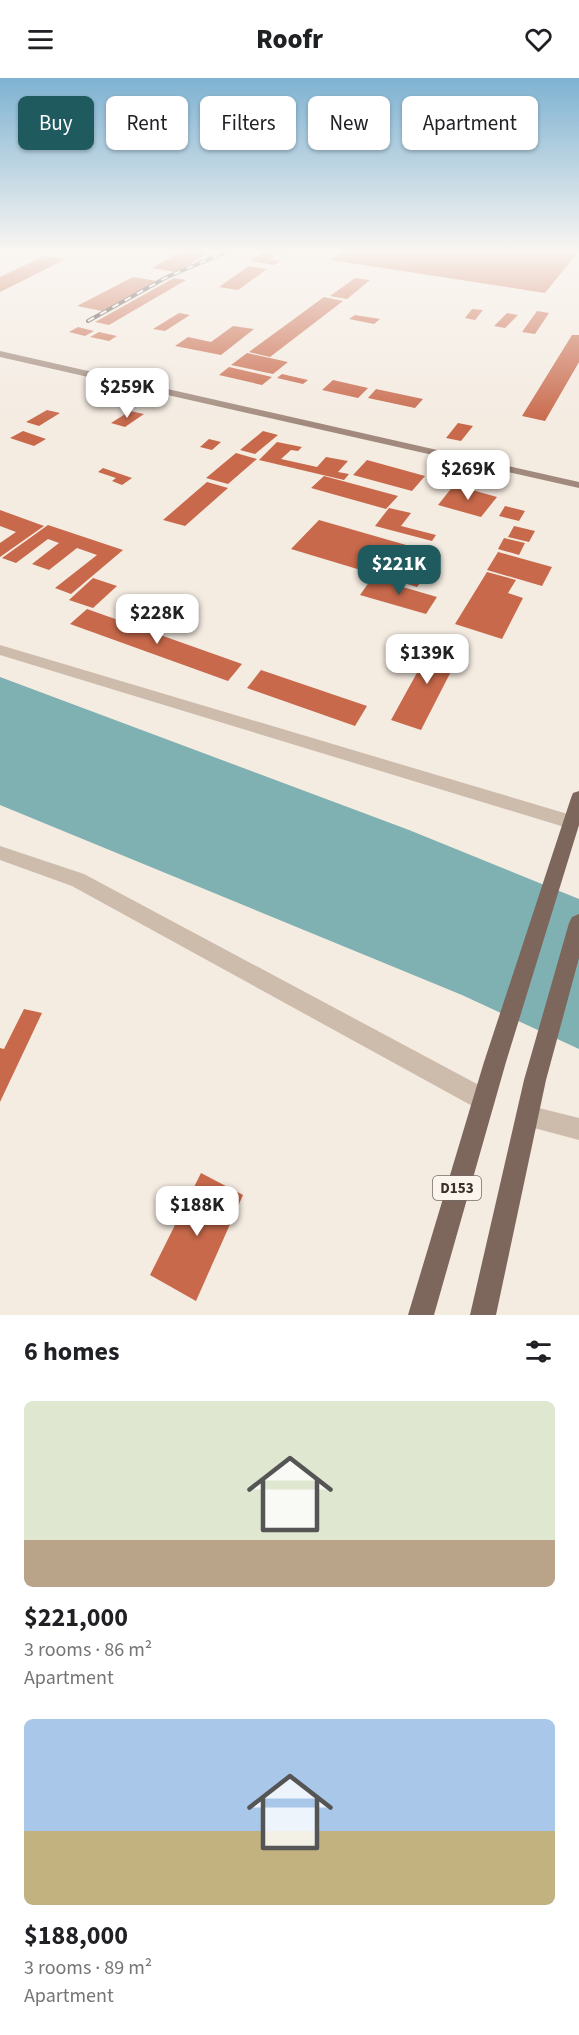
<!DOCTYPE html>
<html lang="en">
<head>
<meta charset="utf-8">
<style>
  :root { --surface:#fff; --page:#f2f2f2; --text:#202124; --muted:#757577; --accent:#1f5a5e }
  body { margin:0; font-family:"Source Sans 3",sans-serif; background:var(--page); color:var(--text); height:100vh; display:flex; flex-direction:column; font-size:22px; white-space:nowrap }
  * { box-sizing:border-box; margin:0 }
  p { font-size:20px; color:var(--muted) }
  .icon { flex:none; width:33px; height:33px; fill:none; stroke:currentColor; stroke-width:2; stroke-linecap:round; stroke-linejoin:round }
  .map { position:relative; height:1237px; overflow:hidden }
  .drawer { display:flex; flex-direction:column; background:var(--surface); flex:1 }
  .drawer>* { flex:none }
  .top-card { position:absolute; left:18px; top:18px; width:543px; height:54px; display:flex; gap:12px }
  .price { position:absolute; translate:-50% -51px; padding:0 14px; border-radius:12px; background:#fff; color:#222; font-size:20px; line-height:39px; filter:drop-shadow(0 2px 3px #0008) }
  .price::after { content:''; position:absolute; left:50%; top:36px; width:18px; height:14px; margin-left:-9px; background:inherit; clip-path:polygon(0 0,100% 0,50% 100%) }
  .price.on { background:var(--accent); color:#fff }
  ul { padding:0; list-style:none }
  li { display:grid; align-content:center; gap:12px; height:318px; padding:0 24px }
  li span { display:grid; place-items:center; height:186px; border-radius:9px; color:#555 }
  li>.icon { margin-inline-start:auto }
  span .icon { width:108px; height:108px; fill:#fffc; stroke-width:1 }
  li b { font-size:26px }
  h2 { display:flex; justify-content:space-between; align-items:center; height:72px; padding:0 24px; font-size:26px }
  .chip { padding:0 21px; border-radius:9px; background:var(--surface); box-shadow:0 2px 4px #0004; font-size:21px; line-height:54px }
  .chip.on { background:var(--accent); color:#fff }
  header { display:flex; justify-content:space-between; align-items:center; height:78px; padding:0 24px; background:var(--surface); font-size:27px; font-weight:800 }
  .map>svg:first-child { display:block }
  .water { fill:#7fb0b2 }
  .building { fill:#c8694b }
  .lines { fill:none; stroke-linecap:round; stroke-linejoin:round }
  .minor { fill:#cdbbac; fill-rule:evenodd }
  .secondary { fill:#a18a7d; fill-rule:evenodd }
  .primary { fill:#7d675c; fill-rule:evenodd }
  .rail-casing { stroke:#3b302b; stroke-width:4 }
  .rail { stroke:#fbf5ee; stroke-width:2; stroke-dasharray:7; stroke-linecap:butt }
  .labels { text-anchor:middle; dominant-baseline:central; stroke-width:6; stroke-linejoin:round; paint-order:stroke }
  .shield { fill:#fbf5ee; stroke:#756b66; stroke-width:1.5 }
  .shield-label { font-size:15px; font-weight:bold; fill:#3b302b }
</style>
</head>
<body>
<header><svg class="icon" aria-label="menu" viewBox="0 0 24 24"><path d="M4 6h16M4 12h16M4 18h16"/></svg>Roofr<svg class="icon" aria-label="heart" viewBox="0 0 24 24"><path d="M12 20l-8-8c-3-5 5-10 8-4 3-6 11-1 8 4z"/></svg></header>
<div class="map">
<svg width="579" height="1237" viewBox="0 0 579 1237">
  <rect width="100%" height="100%" fill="#f4ebe1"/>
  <path class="water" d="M 0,599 L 409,752 L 579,821 L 579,971 L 462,917 L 0,727 Z"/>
  <path class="building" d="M 182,173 L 212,173 L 176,194 L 152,190 Z
    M 266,173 L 283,173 L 270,181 L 280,183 L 274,187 L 250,183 Z
    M 343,173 L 579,173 L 545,215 L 331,182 Z
    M 44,178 L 66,181 L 0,214 L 0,199 Z
    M 249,188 L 267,191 L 238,212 L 219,209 Z
    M 133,199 L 157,203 L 102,233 L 77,228 Z
    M 174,200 L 186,202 L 109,247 L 95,244 Z
    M 355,200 L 370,202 L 347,221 L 330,218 Z
    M 324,219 L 343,223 L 270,279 L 249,274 Z
    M 472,231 L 483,232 L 475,242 L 465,240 Z
    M 537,233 L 549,235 L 535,256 L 522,254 Z
    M 179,235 L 190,237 L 165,253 L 153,251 Z
    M 507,235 L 518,237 L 505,250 L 494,248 Z
    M 355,237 L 380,241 L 374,246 L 349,241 Z
    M 233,248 L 254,251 L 221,277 L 175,268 L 188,259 L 211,264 Z
    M 78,249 L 94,253 L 85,258 L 69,254 Z
    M 99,254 L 117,258 L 109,263 L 90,259 Z
    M 572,257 L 579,257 L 579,284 L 545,343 L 522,338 Z
    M 247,275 L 288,284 L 273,296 L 231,287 Z
    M 229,289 L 272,299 L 262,307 L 219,297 Z
    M 282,296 L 308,302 L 303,306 L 277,300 Z
    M 333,302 L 368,310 L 358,320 L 322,312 Z
    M 376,311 L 423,321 L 415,330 L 368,320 Z
    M 47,332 L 60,335 L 39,348 L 26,344 Z
    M 130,333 L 144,336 L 125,349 L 111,345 Z
    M 458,345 L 473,348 L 461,363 L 446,360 Z
    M 23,353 L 46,361 L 34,368 L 10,360 Z
    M 263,353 L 278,357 L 255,376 L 240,372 Z
    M 209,361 L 221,364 L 212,372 L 200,369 Z
    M 277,364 L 302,369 L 298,373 L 291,372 L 281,381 L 317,389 L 326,379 L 348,383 L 338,394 L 349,396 L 344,402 L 259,382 Z
    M 236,375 L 257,381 L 228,406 L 206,400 Z
    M 367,382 L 425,398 L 412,413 L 353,397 Z
    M 103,390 L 132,400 L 122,407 L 112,403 L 116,400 L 98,394 Z
    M 324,398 L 398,418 L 386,431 L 311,410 Z
    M 207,404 L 228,410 L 185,448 L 163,442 Z
    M 454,407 L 497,419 L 481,439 L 438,427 Z
    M 505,428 L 525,433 L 519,443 L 499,438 Z
    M 389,430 L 411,435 L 401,448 L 436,457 L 432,463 L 375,448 Z
    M 0,432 L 44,448 L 0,479 L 0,465 L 16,454 L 0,448 Z
    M 319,442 L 441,477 L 417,509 L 291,471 Z
    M 48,447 L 123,472 L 71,516 L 55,510 L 97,477 L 77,470 L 49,492 L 32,486 L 59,465 L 48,461 L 16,485 L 2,480 Z
    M 514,448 L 535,453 L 529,464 L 508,459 Z
    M 504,460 L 525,465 L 519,477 L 498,471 Z
    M 498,474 L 552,489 L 542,508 L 487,492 Z
    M 487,494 L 516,502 L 508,515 L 523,520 L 502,561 L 455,546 Z
    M 93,500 L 117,508 L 93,530 L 69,522 Z
    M 372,500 L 437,519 L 426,536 L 360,517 Z
    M 87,531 L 242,586 L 228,603 L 70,546 Z
    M 435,562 L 463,570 L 421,652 L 391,642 Z
    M 261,592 L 367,628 L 355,648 L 247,610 Z
    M 24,931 L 42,935 L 0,1024 L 0,970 L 4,971 Z
    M 201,1095 L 243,1117 L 196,1223 L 150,1197 Z"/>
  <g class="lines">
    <path class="minor" d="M 0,567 L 571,737 L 577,739 L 579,745 L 577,749 L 571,751 L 0,577 Z
      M 0,768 L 84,796 L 492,1014 L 495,1022 L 492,1030 L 484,1033 L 476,1030 L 72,808 L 0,782 Z
      M 527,1027 L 579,1040 L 579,1062 L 519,1046 L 516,1038 L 519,1030 Z"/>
    <path class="secondary" d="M 0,273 L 579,404 L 579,410 L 0,279 Z"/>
    <path class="primary" d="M 579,713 L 579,747 L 506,984 L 434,1237 L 408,1237 L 484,984 L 571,720 L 573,715 Z
      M 579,836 L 579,880 L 546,1002 L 496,1237 L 470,1237 L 524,1002 L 569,845 L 572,839 Z"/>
    <g class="rail-casing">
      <path id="rail" d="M 88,243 L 167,199 L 228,173"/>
    </g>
    <use href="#rail" class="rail"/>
  </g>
  <linearGradient id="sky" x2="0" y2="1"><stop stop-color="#7eb2d2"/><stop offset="0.5" stop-color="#faf6f2"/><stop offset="1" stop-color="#faf6f2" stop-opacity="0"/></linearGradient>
  <rect width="579" height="346" fill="url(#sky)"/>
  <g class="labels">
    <rect class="shield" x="433" y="1098" width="48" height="24" rx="4.5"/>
    <g class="shield-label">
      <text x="457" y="1110">D153</text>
    </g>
  </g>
</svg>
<b class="price" style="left:127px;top:341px">$259K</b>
<b class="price" style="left:468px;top:423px">$269K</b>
<b class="price on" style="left:399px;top:518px">$221K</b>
<b class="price" style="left:157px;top:567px">$228K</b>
<b class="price" style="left:427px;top:607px">$139K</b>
<b class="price" style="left:197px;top:1159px">$188K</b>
<div class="top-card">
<a class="chip on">Buy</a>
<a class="chip">Rent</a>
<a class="chip">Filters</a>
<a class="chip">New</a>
<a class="chip">Apartment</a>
</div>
</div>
<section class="drawer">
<h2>6 homes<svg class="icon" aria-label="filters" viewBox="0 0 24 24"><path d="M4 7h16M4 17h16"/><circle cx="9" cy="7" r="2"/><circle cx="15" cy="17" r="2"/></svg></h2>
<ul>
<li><span style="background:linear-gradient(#dfe7d0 75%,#b9a48a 0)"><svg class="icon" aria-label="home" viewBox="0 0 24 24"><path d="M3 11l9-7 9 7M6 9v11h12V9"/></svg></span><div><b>$221,000</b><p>3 rooms · 86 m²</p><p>Apartment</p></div></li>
<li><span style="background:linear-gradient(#a9c7e8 60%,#c2b280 0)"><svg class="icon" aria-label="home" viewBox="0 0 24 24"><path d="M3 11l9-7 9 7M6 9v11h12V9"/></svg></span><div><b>$188,000</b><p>3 rooms · 89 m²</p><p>Apartment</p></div></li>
</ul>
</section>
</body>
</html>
